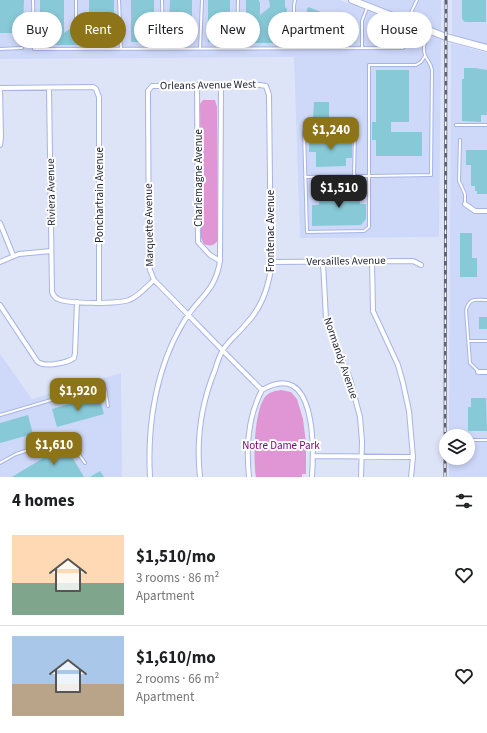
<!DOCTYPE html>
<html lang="en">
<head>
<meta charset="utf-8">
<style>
  :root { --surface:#fff; --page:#f6f6f6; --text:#202124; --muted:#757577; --line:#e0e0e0; --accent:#8d7418 }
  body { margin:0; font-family:"Source Sans 3",sans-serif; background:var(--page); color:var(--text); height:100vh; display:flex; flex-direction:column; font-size:15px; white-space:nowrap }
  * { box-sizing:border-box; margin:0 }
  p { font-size:13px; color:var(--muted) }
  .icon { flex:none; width:22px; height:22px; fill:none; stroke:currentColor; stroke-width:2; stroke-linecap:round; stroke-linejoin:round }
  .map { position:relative; height:477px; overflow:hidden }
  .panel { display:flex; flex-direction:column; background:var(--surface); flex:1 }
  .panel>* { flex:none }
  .top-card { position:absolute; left:12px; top:12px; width:463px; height:36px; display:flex; gap:8px }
  .buttons { position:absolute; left:439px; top:429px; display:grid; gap:8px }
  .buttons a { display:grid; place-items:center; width:36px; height:36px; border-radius:50%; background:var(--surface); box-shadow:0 2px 6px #0003; font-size:20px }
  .price { position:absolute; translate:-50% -34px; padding:0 9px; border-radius:8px; background:var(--accent); color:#fff; font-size:13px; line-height:26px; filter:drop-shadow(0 1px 2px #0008) }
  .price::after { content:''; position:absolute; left:50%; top:24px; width:12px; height:9px; margin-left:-6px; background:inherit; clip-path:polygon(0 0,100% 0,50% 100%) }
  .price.active { background:#222; color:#fff }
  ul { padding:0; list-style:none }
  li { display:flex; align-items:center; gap:12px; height:100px; padding:0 12px }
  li+li { border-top:1px solid var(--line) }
  li span { display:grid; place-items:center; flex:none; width:112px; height:80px; border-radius:0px; color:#555 }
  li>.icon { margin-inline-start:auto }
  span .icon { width:48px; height:48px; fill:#fffc; stroke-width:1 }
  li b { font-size:17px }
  h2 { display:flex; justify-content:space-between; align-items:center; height:48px; padding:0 12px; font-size:17px }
  .pill { padding:0 14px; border-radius:18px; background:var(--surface); box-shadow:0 2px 6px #0003; font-size:14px; line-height:36px }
  .pill.active { background:var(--accent); color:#fff }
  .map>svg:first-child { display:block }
  .built { fill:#ced8f9 }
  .green { fill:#e096d4 }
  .building { fill:#88c9d7 }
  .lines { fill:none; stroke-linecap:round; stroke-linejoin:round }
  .lane-casing { stroke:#a6b4e3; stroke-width:4 }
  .street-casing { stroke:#a6b4e3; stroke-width:6 }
  .secondary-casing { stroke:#a6b4e3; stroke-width:8 }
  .lane { stroke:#fff; stroke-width:2 }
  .street { stroke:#fff; stroke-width:4 }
  .secondary { stroke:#fff; stroke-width:6 }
  .rail-casing { stroke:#5c6274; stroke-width:3 }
  .rail { stroke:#fff; stroke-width:1.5; stroke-dasharray:4.5; stroke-linecap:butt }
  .labels { text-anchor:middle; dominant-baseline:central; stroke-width:4; stroke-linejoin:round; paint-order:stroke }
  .street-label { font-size:11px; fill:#1c2132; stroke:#fff }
  .park-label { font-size:11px; fill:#7d0073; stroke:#fff }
</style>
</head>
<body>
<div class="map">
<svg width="487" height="477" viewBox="0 0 487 477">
  <rect width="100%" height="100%" fill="#dee4f8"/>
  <path class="built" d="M 0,0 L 340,0 L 441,40 L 439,237 L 300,238 L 294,57 L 0,59 Z
    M 364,0 L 441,0 L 441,31 L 418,22 Z
    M 452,0 L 487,0 L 487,44 L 452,35 Z
    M 451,43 L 487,53 L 487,477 L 449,477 L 449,458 L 468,458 L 468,436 L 449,436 Z
    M 0,354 L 32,399 L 121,373 L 122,477 L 0,477 Z"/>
  <path class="green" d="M 203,100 L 215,100 L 217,107 L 218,240 C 215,245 211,247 204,244 L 201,238 L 200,104 Z
    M 281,390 L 291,392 L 297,399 L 303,419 L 306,443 L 306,474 L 302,474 L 302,477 L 256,477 C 253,460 254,411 265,397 C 269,392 275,391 281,390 Z"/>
  <path class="building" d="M 0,0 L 24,0 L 23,33 L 0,33 Z
    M 40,0 L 64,0 L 64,33 L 70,29 L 89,29 L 89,0 L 114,0 L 114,45 L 40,45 Z
    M 131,0 L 154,0 L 154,42 L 131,42 Z
    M 170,0 L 192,0 L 192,28 L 169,28 Z
    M 208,0 L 230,0 L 230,42 L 208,42 Z
    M 246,0 L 259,0 L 259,2 L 260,2 L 260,15 L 270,7 L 269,0 L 285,0 L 285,7 L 287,9 L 287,33 L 283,33 L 283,43 L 246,43 Z
    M 462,0 L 486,0 L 486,22 L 465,22 L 462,19 Z
    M 308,7 L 355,25 L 355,43 L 331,43 L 331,38 L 307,38 L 307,9 Z
    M 464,68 L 475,68 L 487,70 L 487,115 L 481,115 L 481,122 L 462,121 L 462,79 L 464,79 Z
    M 376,70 L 409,70 L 409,122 L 391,122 L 391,132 L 422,132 L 422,156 L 376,156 L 376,140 L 372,140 L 372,122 L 376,122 Z
    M 314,102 L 329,102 L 329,119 L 313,119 Z
    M 352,137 L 352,158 L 346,158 L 346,166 L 316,167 L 316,152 L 309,152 L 309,138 Z
    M 466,150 L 487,150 L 487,194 L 477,194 L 477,191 L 475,191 L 475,186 L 471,186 L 471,165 L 466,165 Z
    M 319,190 L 360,190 L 360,204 L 366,204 L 366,219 L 361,225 L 312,226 L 312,205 L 319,205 Z
    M 460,233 L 472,233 L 472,258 L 477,258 L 477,277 L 460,277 Z
    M 479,317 L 487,317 L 487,329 L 479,329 Z
    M 99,396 L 104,414 L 57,427 L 52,409 Z
    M 471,398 L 486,398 L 487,431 L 468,431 L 468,407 L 471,407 Z
    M 28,415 L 33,434 L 0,443 L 0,423 Z
    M 65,445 L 84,477 L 12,477 L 20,472 Z
    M 100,471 L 104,477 L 90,477 Z"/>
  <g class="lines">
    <g class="lane-casing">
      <path id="lane" d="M 33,0 L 34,49 L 403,48
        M 76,0 L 76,21
        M 119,0 L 121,49
        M 162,0 L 163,49
        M 407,21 L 417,0
        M 294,48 L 294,6 L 295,0
        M 362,48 L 362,21 L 367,8
        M 0,49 L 22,48
        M 200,49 L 202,0
        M 237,49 L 238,0
        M 425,56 L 421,62 L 416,65 L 369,65 L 369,176 L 431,175 L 432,70 C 431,63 427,61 425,55 C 422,47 426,39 429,31
        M 456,125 L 487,125
        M 304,131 L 355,131 L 354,176 L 369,176 L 369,227 L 364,231 L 307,232 Z
        M 460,140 L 459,181 L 465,194 L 465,204
        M 305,177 L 354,176
        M 469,341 L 487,341
        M 478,371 L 470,363 L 466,310 C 470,297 475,300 487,300
        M 0,415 L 99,386 L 105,389 L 108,406
        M 470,440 L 487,440
        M 0,463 L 16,454 L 62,439 L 68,439 L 85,463"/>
    </g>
    <g class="street-casing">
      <path id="street" d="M 197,85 L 198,242 L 210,255 L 220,261
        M 0,88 L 93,87 L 96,89 L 99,97 L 99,302
        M 49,88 L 52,292 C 53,295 54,297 58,299 C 67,304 118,304 129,300 C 139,296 146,287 154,280
        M 0,145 L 1,138 L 0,88
        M 465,204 L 475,211 L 487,211
        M 0,223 L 13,255
        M 372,261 L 373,311 L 398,365 L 403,383 L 409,411 L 413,457 L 411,477
        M 0,262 L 19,254 L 51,251
        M 271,262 L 413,261 L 421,265
        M 323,262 L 326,319 L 350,379 L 360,417 L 362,441 L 361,477
        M 0,305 L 37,361 C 43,368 67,363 74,358 L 75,353 L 77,302
        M 478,372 L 487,372
        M 262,390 C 316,358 314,447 312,477
        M 314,456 L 413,457
        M 150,477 C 147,425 156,368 183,323 C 197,298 215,293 220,261 L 221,85
        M 200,477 C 196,440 201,404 215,370 C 217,363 219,356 223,350 C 229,340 238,334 245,325 C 261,309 268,290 271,268 L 269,95 L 266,86 L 260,85 L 152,86 L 148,91 L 148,99 L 149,265 L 150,270 L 154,280 C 190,316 225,354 262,390
        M 249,477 C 246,448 248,416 262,390"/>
    </g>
    <g class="secondary-casing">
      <path id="secondary" d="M 352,0 L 446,37 L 487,48"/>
    </g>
    <use href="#lane" class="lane"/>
    <use href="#street" class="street"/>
    <use href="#secondary" class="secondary"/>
    <g class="rail-casing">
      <path id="rail" d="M 445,477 L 446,0"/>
    </g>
    <use href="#rail" class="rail"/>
  </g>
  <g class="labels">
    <g class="street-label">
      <text transform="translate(208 85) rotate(-1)">Orleans Avenue West</text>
      <text transform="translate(198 178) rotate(-90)">Charlemagne Avenue</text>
      <text transform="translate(51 192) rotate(-91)">Riviera Avenue</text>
      <text transform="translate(99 195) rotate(-90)">Ponchartrain Avenue</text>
      <text transform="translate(149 225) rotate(-91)">Marquette Avenue</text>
      <text transform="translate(270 231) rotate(-90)">Frontenac Avenue</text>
      <text transform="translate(346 261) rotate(-1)">Versailles Avenue</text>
      <text transform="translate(341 358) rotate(71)">Normandy Avenue</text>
    </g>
    <g class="park-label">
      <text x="281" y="445">Notre Dame Park</text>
    </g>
  </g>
</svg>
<div class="buttons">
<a><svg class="icon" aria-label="layers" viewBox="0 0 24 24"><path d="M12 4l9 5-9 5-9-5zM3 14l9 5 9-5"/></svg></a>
</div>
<b class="price" style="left:331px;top:151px">$1,240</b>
<b class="price active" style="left:339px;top:209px">$1,510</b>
<b class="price" style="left:78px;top:412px">$1,920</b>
<b class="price" style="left:54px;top:466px">$1,610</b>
<div class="top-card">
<a class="pill">Buy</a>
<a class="pill active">Rent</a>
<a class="pill">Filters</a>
<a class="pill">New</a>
<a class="pill">Apartment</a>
<a class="pill">House</a>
</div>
</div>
<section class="panel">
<h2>4 homes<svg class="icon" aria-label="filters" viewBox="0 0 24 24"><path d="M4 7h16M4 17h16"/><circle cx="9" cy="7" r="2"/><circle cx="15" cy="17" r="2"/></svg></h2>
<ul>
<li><span style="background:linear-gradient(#ffd9b3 60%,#7fa58c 0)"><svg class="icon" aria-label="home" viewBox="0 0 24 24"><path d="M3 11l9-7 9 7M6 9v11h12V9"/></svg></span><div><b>$1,510/mo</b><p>3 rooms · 86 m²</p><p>Apartment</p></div><svg class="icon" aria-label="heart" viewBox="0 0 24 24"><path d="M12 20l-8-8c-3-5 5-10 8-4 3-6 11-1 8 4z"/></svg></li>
<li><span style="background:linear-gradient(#a9c7e8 60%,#b9a48a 0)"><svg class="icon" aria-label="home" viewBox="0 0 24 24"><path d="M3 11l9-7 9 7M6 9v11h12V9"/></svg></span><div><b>$1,610/mo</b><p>2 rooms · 66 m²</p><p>Apartment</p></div><svg class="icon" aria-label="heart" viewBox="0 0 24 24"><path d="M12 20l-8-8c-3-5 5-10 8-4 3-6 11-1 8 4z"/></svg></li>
</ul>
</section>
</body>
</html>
